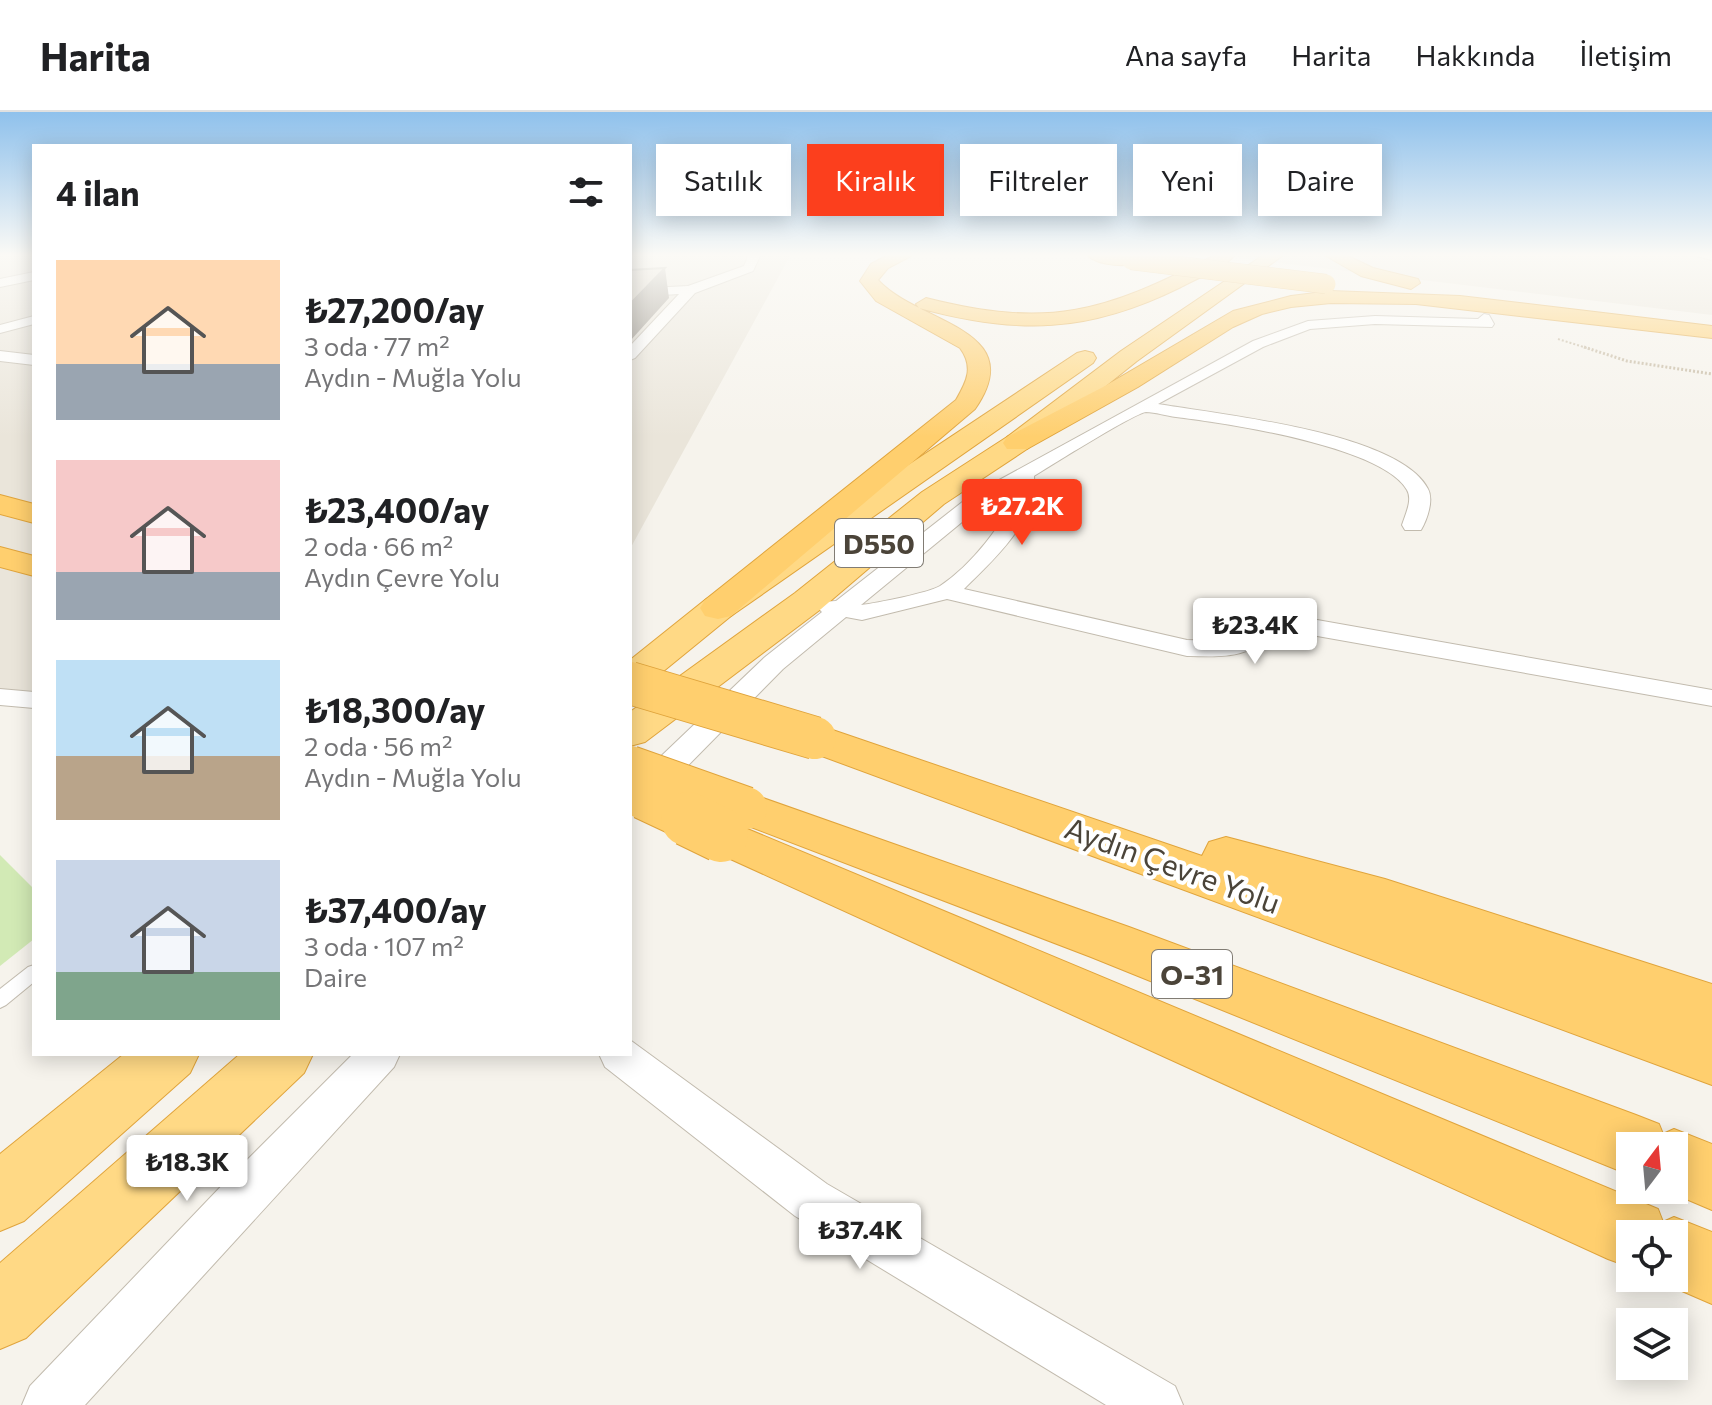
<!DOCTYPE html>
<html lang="tr">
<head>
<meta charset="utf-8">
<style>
  :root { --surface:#fff; --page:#f2f2f2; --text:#202124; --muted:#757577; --line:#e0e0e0; --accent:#fc3f1d }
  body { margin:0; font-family:Commissioner,sans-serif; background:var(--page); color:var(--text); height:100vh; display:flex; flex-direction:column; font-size:30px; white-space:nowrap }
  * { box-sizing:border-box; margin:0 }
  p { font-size:26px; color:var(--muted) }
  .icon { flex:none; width:44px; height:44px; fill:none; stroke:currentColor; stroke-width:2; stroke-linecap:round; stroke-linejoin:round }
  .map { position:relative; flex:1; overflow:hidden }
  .side { position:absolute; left:32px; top:32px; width:600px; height:912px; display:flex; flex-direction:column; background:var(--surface); border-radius:0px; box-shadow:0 4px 20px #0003 }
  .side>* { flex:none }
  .guide { position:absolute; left:656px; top:32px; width:760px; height:72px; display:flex; gap:16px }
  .needle { width:52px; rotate:16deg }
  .fabs { position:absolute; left:1616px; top:1020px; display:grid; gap:16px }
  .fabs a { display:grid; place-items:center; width:72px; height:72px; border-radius:0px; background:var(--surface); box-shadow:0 4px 20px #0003; font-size:40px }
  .price { position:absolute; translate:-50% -68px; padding:0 18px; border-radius:8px; background:#fff; color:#222; font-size:26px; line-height:52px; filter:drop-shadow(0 2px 4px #0008) }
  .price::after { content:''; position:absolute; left:50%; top:48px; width:24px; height:18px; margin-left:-12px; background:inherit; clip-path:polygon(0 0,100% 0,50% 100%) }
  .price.selected { background:var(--accent); color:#fff }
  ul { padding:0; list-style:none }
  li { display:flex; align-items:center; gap:24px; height:200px; padding:0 24px }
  li span { display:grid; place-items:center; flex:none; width:224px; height:160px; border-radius:0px; color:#555 }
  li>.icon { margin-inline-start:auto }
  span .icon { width:96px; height:96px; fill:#fffc; stroke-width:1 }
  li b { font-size:34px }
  h2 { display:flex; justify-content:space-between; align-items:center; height:96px; padding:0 24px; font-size:34px }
  .tag { padding:0 28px; border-radius:0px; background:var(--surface); box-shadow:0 4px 20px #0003; font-size:28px; line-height:72px }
  .tag.selected { background:var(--accent); color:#fff }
  header { display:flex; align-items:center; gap:48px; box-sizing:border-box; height:112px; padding:0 40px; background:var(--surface); border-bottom:2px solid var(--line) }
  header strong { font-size:38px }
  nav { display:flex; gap:44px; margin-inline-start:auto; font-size:28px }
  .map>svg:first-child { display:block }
  .residential { fill:#eae5da }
  .green { fill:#d2eab5 }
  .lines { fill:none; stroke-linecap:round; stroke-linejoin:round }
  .service-casing { stroke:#c2bbae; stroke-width:2 }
  .minor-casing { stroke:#c2bbae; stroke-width:2 }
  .trunk-casing { stroke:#e0a43c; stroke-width:2 }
  .motorway-casing { stroke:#e0a43c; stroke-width:2 }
  .path-far1 { stroke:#c4b79f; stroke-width:2; stroke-dasharray:2 2; stroke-linecap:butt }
  .path { stroke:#c4b79f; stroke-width:3; stroke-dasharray:2 2; stroke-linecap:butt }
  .service { fill:#fff; fill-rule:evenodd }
  .minor { fill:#fff; fill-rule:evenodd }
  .trunk { fill:#ffd985; fill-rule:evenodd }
  .motorway { fill:#ffcf6e; fill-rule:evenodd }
  .motorway-bridge-far2-casing { stroke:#e0a43c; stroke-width:20; stroke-linecap:butt }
  .motorway-bridge-far1-casing { stroke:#e0a43c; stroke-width:44; stroke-linecap:butt }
  .motorway-bridge-casing { stroke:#e0a43c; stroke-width:56; stroke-linecap:butt }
  .motorway-bridge-far2 { stroke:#ffcf6e; stroke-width:19 }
  .motorway-bridge-far1 { stroke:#ffcf6e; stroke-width:42 }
  .motorway-bridge { stroke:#ffcf6e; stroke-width:54 }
  .shaded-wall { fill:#979187 }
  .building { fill:#d8cfc1; stroke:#979187; stroke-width:2 }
  .labels { text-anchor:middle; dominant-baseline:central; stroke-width:8; stroke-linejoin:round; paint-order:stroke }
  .shield { fill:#fff; stroke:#817c74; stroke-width:2 }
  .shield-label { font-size:28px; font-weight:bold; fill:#4b4439 }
  .street-label { font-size:30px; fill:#4b4439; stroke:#fff }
</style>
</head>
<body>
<header>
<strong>Harita</strong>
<nav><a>Ana sayfa</a><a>Harita</a><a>Hakkında</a><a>İletişim</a></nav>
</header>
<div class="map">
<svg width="1712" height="1293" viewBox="0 0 1712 1293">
  <rect width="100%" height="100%" fill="#f6f3ec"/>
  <path class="residential" d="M 0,144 L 34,144 L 34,584 L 0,592 Z
    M 630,144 L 790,144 L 630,437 Z
    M 1222,144 L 1712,144 L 1712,203 Z"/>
  <path class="green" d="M 0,743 L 34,777 L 34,827 L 0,854 Z"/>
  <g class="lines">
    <g class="service-casing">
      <path id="service" d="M 34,853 L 34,870 L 6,893 L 0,896 L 0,877 L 28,855 Z"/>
    </g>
    <g class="minor-casing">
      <path id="minor" d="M 748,144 L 760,144 L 753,159 L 695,181 L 635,246 L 630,248 L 630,234 L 679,182 L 630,185 L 630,177 L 688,174 L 744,154 Z
        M 1696,144 L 1712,144 L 1712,148 Z
        M 34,160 L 34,168 L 0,175 L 0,167 Z
        M 1484,202 L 1489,203 L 1494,212 L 1492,215 L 1375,212 L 1310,217 L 1263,235 L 1158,292 C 1216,302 1399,320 1428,377 C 1434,388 1427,408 1421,418 L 1405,418 L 1402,413 C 1405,403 1413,388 1407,378 C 1382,334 1225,311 1176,305 C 1167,304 1155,300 1146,300 C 1135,301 1050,354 1034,364 C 1037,410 994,447 964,477 L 1187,528 L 1219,529 L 1242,524 L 1255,510 L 1289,503 L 1712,578 L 1712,594 L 1289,519 L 1272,521 C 1250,547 1219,545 1187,544 L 947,487 L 862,508 L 846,505 L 783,557 L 656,686 L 645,689 L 634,686 L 630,679 L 634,670 L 765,545 L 822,500 L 817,495 L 820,490 L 836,489 L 970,384 L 1253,229 L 1308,209 L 1375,204 L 1478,207 ZM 1015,375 C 1009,409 969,455 940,474 C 928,481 877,491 861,493 L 984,392 Z
        M 34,204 L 34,212 L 0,221 L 0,213 Z
        M 0,239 L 34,243 L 34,253 L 0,249 Z
        M 0,577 L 34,580 L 34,596 L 0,593 Z
        M 630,928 L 827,1072 L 1175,1274 L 1183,1293 L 1106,1293 L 795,1104 L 605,955 L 599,942 L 630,942 Z
        M 353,942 L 400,942 L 394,955 L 85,1293 L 22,1293 L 30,1274 L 228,1067 Z"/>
    </g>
    <g class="trunk-casing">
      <path id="trunk" d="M 1262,144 L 1282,144 L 1137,249 L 1027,337 L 944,392 L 821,497 L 645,630 L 630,634 L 630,600 L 795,481 L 922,380 L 1007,325 L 1121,239 Z
        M 1085,239 L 1093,241 L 1096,246 L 1093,251 L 731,504 L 644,575 L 630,579 L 630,548 L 705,488 L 1077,241 Z
        M 124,942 L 199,942 L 190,961 L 24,1109 L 0,1119 L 0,1042 Z
        M 240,942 L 313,942 L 304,961 L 26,1226 L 0,1237 L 0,1151 Z"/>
    </g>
    <g class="motorway-casing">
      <path id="motorway" d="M 886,144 L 911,144 L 888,156 L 878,168 C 918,212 1031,216 975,297 L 731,504 L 718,507 L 705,504 L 700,496 L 705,488 L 956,288 C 967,269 974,255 960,236 L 876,189 L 860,169 L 871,152 Z
        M 1088,144 L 1134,144 L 1140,148 C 1130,157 1098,153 1088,144 Z
        M 1213,144 L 1234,144 C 1221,158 1197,166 1181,175 C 1088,221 1018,223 919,196 L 916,192 L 926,186 C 1049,217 1103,201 1213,144 Z
        M 1326,144 L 1348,144 L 1373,156 L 1418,167 L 1420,171 L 1411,177 L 1361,164 Z
        M 1331,179 L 1460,184 L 1712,214 L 1712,226 L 1416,192 L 1331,191 L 1291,195 L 1262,202 L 1233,215 L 1138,275 L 1027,337 L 1007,337 L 1003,331 L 1007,325 L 1105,274 L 1233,199 L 1291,184 Z
        M 0,383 L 34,392 L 34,411 L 0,402 Z
        M 0,435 L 34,444 L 34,464 L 0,455 Z
        M 815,612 L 1202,744 L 1209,730 L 1226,725 L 1385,767 L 1712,872 L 1712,973 L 800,636 L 794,626 L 800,616 Z
        M 746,680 L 1129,815 L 1636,1003 L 1659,1012 L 1663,1022 L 1674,1017 L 1712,1032 L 1712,1098 L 1665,1078 L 1674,1078 L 1674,1034 L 1630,1034 L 1630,1063 L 1091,845 L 730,707 L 723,696 L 730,685 Z
        M 721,706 L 1658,1097 L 1663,1110 L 1674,1105 L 1712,1120 L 1712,1192 L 1652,1166 L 1674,1166 L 1674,1122 L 1630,1122 L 1630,1155 L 1608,1147 L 704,735 L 697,723 L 704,711 Z"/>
    </g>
    <path class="path-far1" d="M 1558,227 L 1590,237"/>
    <path class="path" d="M 1584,235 L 1627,249 L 1712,262"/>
    <use href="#service" class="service"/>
    <use href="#minor" class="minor"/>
    <use href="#trunk" class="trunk"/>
    <use href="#motorway" class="motorway"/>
    <g class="motorway-bridge-far2-casing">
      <path id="motorway-bridge-far2" d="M 1131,148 L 1326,172"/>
    </g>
    <g class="motorway-bridge-far1-casing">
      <path id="motorway-bridge-far1" d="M 630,571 L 815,626
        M 630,655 L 746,696
        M 643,686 L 692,709"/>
    </g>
    <g class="motorway-bridge-casing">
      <path id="motorway-bridge" d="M 688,707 L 721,723"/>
    </g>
    <use href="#motorway-bridge-far2" class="motorway-bridge-far2"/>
    <use href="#motorway-bridge-far1" class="motorway-bridge-far1"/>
    <use href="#motorway-bridge" class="motorway-bridge"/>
  </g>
  <path class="shaded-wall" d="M 665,156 L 669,186 L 630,229 L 630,192 Z"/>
  <path class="building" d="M 665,156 L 630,192 L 630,158 Z"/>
  <linearGradient id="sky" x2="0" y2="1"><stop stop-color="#8fc1ec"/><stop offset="0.44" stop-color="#fbfaf6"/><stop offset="1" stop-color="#fbfaf6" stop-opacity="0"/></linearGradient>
  <rect width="1712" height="325" fill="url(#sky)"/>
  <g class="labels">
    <g class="shield">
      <rect x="835" y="407" width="88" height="48" rx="6"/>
      <rect x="1152" y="838" width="80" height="48" rx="6"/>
    </g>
    <g class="shield-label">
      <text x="879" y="431">D550</text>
      <text x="1192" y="862">O-31</text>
    </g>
    <g class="street-label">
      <text transform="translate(1173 752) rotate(20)">Aydın Çevre Yolu</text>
    </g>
  </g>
</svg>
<div class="fabs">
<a><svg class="needle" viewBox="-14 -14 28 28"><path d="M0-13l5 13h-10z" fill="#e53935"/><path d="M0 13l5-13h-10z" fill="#757577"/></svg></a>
<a><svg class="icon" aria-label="locate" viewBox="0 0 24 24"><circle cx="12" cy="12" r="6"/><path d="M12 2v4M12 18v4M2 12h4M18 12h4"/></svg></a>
<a><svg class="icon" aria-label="layers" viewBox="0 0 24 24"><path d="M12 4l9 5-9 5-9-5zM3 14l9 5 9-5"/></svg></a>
</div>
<b class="price selected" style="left:1022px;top:435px">₺27.2K</b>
<b class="price" style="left:1255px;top:554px">₺23.4K</b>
<b class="price" style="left:187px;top:1091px">₺18.3K</b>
<b class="price" style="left:860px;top:1159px">₺37.4K</b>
<div class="guide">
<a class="tag">Satılık</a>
<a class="tag selected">Kiralık</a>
<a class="tag">Filtreler</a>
<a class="tag">Yeni</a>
<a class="tag">Daire</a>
</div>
<section class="side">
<h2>4 ilan<svg class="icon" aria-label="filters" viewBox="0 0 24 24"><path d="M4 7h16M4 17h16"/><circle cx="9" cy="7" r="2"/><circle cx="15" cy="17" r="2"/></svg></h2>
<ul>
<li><span style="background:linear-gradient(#ffd9b3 65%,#9aa5b1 0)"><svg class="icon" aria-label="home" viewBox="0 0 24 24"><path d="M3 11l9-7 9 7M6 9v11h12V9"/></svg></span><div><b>₺27,200/ay</b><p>3 oda · 77 m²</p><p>Aydın - Muğla Yolu</p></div></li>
<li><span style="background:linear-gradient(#f6c9c9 70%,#9aa5b1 0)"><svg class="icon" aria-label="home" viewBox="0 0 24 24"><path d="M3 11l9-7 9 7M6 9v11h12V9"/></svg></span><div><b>₺23,400/ay</b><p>2 oda · 66 m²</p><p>Aydın Çevre Yolu</p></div></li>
<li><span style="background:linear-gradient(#bfe0f5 60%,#b9a48a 0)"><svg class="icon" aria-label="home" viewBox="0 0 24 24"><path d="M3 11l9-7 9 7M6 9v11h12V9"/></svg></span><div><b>₺18,300/ay</b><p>2 oda · 56 m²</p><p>Aydın - Muğla Yolu</p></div></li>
<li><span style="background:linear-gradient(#c9d6e8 70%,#7fa58c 0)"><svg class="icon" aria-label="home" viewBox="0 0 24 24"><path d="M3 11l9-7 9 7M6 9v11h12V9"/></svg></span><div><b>₺37,400/ay</b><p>3 oda · 107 m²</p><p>Daire</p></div></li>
</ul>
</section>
</div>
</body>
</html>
